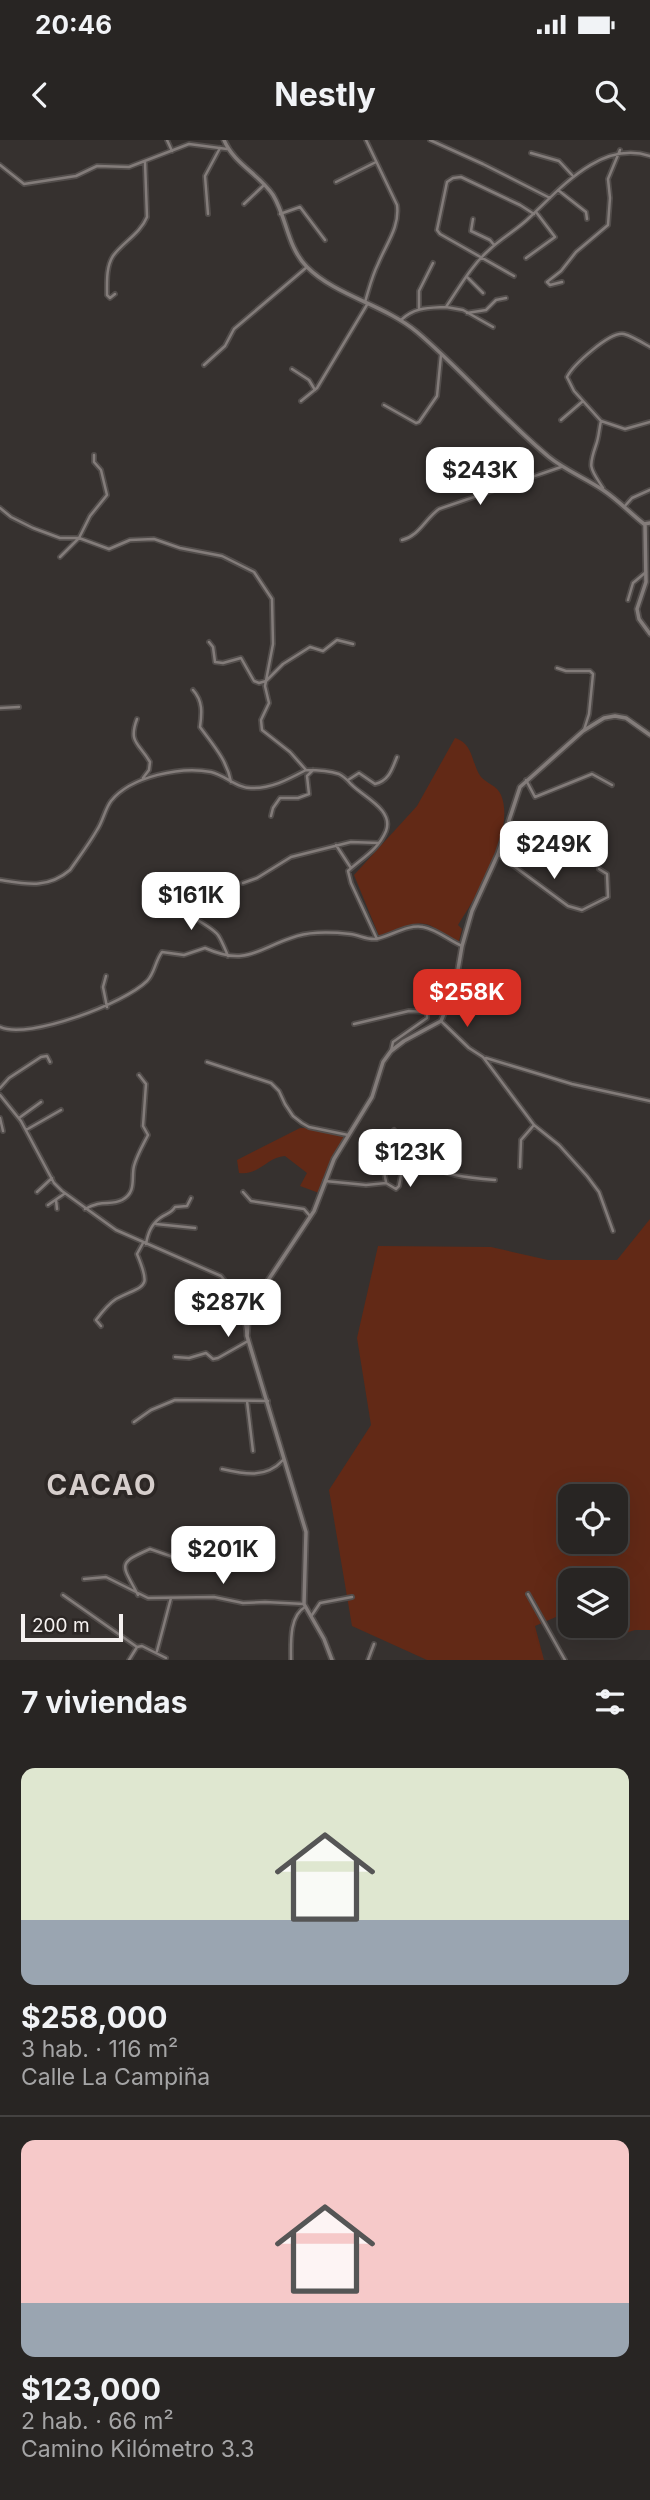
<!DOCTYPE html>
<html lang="es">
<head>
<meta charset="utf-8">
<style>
  :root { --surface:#282523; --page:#302d2b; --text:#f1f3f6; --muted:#a5a5a6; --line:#444241; --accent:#d93025 }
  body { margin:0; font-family:Inter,sans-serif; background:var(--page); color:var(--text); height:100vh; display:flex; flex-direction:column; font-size:26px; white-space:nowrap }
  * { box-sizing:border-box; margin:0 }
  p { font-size:23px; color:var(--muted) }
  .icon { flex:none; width:38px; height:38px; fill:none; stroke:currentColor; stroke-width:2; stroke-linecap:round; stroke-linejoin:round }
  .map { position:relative; height:1520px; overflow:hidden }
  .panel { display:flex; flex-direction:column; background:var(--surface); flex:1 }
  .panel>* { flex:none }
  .fabs { position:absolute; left:558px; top:1344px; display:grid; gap:14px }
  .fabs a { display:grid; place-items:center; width:70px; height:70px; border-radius:14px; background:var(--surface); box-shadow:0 7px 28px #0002,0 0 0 2px var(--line); font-size:35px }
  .scale { position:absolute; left:21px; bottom:18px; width:102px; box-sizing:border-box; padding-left:7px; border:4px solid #f5f1f0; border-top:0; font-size:19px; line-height:24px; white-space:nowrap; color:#f5f1f0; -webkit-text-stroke:5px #2c2725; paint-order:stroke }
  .price { position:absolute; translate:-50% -60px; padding:0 16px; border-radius:14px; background:#fff; color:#222; font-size:23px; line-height:46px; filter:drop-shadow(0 2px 4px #0008) }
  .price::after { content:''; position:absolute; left:50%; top:42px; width:21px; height:16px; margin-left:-10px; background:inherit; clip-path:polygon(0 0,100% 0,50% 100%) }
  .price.selected { background:var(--accent); color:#fff }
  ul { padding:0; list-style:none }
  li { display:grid; align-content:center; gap:14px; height:371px; padding:0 21px }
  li+li { border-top:2px solid var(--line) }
  li span { display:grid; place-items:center; height:217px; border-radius:14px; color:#555 }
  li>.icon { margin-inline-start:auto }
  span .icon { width:126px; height:126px; fill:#fffc; stroke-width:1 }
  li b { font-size:30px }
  h2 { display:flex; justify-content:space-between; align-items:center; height:84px; padding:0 21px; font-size:30px }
  .status { display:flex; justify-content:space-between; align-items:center; height:49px; padding:0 35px; background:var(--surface); direction:ltr }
  .status svg { height:19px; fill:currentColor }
  header { display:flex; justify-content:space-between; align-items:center; height:91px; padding:0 21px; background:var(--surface); font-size:32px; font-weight:700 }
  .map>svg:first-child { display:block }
  .green { fill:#622916; fill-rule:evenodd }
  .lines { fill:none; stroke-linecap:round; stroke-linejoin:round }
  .minor-casing { stroke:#524d4b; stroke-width:6 }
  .tertiary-casing { stroke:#524d4b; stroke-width:7 }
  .minor { stroke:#837c7a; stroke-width:2.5 }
  .tertiary { stroke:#837c7a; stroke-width:3.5 }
  .labels { text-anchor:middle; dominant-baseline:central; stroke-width:7; stroke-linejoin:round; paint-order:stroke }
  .district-label { font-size:28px; font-weight:bold; letter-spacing:2px; fill:#d6cecc; stroke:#2c2725 }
</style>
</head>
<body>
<div class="status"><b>20:46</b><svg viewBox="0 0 49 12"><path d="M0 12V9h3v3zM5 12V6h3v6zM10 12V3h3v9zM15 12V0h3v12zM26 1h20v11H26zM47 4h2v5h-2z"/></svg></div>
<header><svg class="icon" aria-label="back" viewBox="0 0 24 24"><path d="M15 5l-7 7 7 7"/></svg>Nestly<svg class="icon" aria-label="search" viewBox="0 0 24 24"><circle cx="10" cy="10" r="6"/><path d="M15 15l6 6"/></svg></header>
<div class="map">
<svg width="650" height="1520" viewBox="0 0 650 1520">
  <rect width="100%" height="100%" fill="#36312f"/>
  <path class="green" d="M 455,598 C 474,604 471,623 481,637 C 487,644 497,645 501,655 C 516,690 477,756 458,785 L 462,789 L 459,801 L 456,803 C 447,798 441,791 433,787 C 416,777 394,792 379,796 L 354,735 L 417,666 Z
    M 300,988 L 325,988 L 347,993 L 333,1015 L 319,1053 L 300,1046 L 307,1033 L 285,1016 C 267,1017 259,1036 239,1033 L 237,1020 Z
    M 650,1079 L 650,1490 L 635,1490 L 619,1495 L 613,1486 L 616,1486 L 616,1440 L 570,1440 L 570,1478 L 556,1477 L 535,1486 L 544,1520 L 427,1520 L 352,1486 L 329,1350 L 371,1285 L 357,1198 L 378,1106 L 491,1107 L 548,1120 L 617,1120 ZM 570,1356 L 616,1356 L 616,1402 L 570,1402 Z"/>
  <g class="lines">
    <g class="minor-casing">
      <path id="minor" d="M 167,0 L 172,11
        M 430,0 L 483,24 L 550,58
        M 531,13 L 559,21 L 572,35
        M 0,25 L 24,44 L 76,36 L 97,26 L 129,27 L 189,4 L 227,9
        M 336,42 L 376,22
        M 558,50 L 586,72 L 587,79
        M 244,64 L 263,46
        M 208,74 L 205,36 L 220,8
        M 280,74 L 300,67 L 325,100
        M 473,79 L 471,91 L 490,100 L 494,105
        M 526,118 L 555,97 L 536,72
        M 514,136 L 440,94 L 437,90 L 447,42 L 453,38 L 461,37 L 520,65 L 534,74
        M 467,137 L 483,153
        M 562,142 L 550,145 L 547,142 L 561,131 L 576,112 L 608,85 L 610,58 L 608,39 L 620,10
        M 115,154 L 110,158 L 107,155 C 107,142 106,127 113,116 C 123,102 140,94 147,77 L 145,22
        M 365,162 C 369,149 372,136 378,124 C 386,104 400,87 397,65 L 366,0
        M 446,167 L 463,170 L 493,187
        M 419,168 L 419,151 L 433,123
        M 467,173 L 486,170 L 496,160 L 506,158
        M 401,180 C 415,167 428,168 446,167 C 459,148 471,126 488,111 C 501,98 517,90 530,77 C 561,48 601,0 650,16
        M 204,225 L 225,206 L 234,189 L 307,127
        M 292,229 L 309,240 L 315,250
        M 301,261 L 317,248 L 368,163
        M 384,265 L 416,283 L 419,282 L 437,256 L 441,215
        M 561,280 L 583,261
        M 601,281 L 625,289 L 650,282
        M 603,348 C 590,328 588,328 596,305 C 599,297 599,289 601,281 L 574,251 L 567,237 C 573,225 610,191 624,194 C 632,196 643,203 650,207
        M 624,367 L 632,358 L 650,350
        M 0,368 L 11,377 L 33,388 L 60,398 L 79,398 L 109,409 L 130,400 L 154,399 L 180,408 L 222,416 L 254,432 L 272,459 L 273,504 L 265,546 L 269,563 L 261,580 L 262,590 L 290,612 L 306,630 C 316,630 330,631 339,634 C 345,637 348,641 352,645 C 364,657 394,670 386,691 C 378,710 362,718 348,731 L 351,743 L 377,799
        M 402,400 C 419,396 425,379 439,369 L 561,327
        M 60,417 L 79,398 L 90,376 L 107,355 L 101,330 L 94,322 L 94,315
        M 628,460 L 633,443 L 646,432
        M 209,502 L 213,507 L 215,522 L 223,523 L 241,518 L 254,541 L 259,543 L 266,541 L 283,524 L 310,507 L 323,511 L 337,500 L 353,504
        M 557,528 L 566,531 L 590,531 L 593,534 L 589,574 L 584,590
        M 193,550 C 203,561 202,573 200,587 C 213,605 227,620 231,642
        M 0,568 L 19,567
        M 137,579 C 128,603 139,603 150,622 L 149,630 L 143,638
        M 348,640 L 359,633 L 375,644 C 389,641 392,629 397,617
        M 526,640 L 535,657 L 592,634 L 612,645
        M 271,676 L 273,668 L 280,658 L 298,658 L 309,654 L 307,636 L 313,630
        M 336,705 L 351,728
        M 499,715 L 568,766 L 582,770 L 608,757 L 607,734 L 599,729
        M 0,740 C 26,744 48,749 70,730 C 79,717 89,704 97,690 C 103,681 105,669 111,661 C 131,636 182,626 211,632 C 225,635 236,648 251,648 C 271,649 289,639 306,630
        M 243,743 L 257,738 L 291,717 L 351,702 L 379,703
        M 158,761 C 169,763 211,786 218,795 C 222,801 225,809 228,816
        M 106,836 L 103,847 L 107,867
        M 441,881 L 469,908 L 483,917 L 534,985 L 559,1005 L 587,1036 L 599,1052 L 613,1091
        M 354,884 L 409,871 L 427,872 L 427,878 L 393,902 L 391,911
        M 0,887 C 29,900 125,863 147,841 C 155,833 155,821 162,812 L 184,815 L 205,808 C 248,827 257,808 297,796 C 314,791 332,792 350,794 C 359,795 367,800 376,799 C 391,796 408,784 423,787 C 436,789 450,801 462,806
        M 486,918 L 572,944 L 650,961
        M 207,922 L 271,943 L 279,951 L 285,964 L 293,976 L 302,983 L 309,987 L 348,995
        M 0,948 L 9,938 L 41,917 L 47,916 L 50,922
        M 0,955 L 21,981 L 54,1043 L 62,1051 L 116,1090 L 221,1136 L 242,1162 L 247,1196
        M 0,978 L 3,991
        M 19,978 L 41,962
        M 26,990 L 61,970
        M 520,1027 L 521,1000 L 534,985
        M 325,1041 L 366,1045 L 386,1043 L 396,1049 L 399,1046 L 401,1035 C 423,1022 434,1030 455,1035 C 469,1038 481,1039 495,1040
        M 386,1042 C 382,1021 377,1005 394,990
        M 37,1052 L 52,1038
        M 243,1052 L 251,1061 L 304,1069 L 310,1076
        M 56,1060 L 57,1069
        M 48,1065 L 64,1054
        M 85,1069 C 102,1059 110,1066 122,1060 C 137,1052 131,1038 134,1026 C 137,1015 143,1005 148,995 L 143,986 L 146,944 L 139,935
        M 156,1084 L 195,1088
        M 146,1104 C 148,1093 151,1085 160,1078 C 166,1073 171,1074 175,1067 L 187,1066 L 191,1058
        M 101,1186 L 96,1180 C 102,1172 108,1164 116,1159 C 145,1144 152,1150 137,1114 L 143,1103
        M 175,1217 L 189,1218 L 206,1213 L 213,1219 L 218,1218 L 248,1201
        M 247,1261 L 253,1311
        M 134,1282 L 151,1270 L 175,1260 L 268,1261
        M 222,1329 C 244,1334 266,1339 283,1320
        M 84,1439 L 106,1437 L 148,1458 L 214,1457 L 243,1463 L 265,1462 L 304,1464
        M 528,1454 L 565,1520
        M 63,1455 L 137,1507 L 142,1506 L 166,1518
        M 138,1455 C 122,1424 116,1424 150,1409 L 182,1420
        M 312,1475 L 320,1463 L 352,1457
        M 157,1511 L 171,1458
        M 129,1520 L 137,1507
        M 291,1520 C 291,1503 289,1476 305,1467
        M 368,1520 L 374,1504"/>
    </g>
    <g class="tertiary-casing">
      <path id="tertiary" d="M 224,0 C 234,24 259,34 273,55 C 287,78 287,107 307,127 C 336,156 385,165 417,192 C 463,231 502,278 549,317 C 565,330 585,338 603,350 C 618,360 630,373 644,384 L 650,383
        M 645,384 L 646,442 L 637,469 L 639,479 L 650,494
        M 332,1520 L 324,1499 L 304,1464 L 306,1392 L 247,1196 L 249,1171 L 253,1163 L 314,1071 L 334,1019 L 372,957 L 383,922 L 391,911 L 404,901 L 441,881 L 455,847 L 462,806 L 472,771 L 498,714 L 520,647 L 583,591 L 604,578 L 615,576 L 626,578 L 650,595"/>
    </g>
    <use href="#minor" class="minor"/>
    <use href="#tertiary" class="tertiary"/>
  </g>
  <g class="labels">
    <g class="district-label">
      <text x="102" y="1345">CACAO</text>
    </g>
  </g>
</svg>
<div class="fabs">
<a><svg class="icon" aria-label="locate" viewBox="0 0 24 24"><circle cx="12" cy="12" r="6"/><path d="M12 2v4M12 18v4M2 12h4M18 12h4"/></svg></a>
<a><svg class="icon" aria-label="layers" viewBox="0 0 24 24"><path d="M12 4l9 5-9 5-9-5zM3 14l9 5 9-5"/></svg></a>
</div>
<div class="scale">200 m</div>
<b class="price" style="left:480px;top:367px">$243K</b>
<b class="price" style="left:554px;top:741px">$249K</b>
<b class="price" style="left:191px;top:792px">$161K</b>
<b class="price selected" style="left:467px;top:889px">$258K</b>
<b class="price" style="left:410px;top:1049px">$123K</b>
<b class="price" style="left:228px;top:1199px">$287K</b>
<b class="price" style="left:223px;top:1446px">$201K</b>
</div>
<section class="panel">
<h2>7 viviendas<svg class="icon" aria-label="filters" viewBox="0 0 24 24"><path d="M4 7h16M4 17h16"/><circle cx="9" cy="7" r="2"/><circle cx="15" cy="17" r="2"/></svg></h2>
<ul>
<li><span style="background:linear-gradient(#dfe7d0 70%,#9aa5b1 0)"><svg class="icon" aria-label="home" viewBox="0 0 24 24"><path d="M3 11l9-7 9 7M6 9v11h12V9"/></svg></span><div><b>$258,000</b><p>3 hab. · 116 m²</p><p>Calle La Campiña</p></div></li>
<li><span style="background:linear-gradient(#f6c9c9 75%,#9aa5b1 0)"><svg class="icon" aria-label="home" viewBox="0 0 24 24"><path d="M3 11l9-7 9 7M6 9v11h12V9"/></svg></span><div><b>$123,000</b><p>2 hab. · 66 m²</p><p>Camino Kilómetro 3.3</p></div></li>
</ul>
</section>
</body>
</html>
